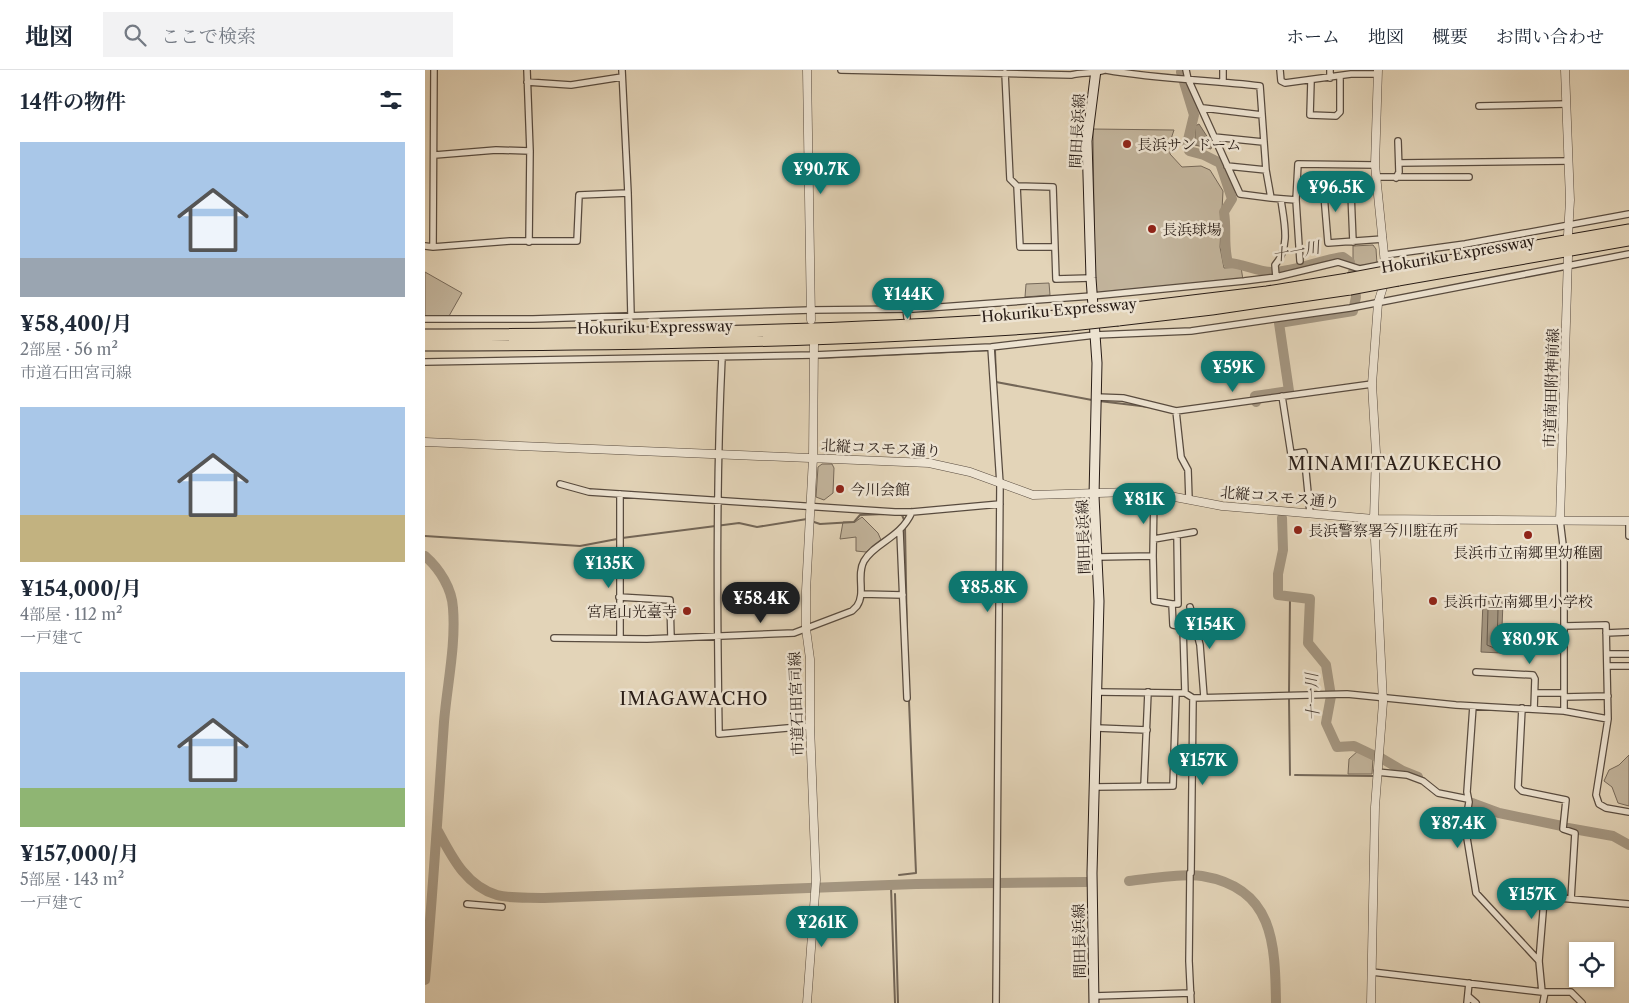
<!DOCTYPE html>
<html lang="ja">
<head>
<meta charset="utf-8">
<style>
  :root { --surface:#fff; --page:#f2f2f3; --text:#1f2937; --muted:#747a83; --line:#e0e1e3; --accent:#0f766e }
  body { margin:0; font-family:"Libre Caslon Text","Noto Serif JP",serif; background:var(--page); color:var(--text); height:100vh; display:flex; flex-direction:column; font-size:19px; white-space:nowrap }
  * { box-sizing:border-box; margin:0 }
  p { font-size:16px; color:var(--muted) }
  .icon { flex:none; width:28px; height:28px; fill:none; stroke:currentColor; stroke-width:2; stroke-linecap:round; stroke-linejoin:round }
  .map { position:relative; flex:1; overflow:hidden }
  .sheet { display:flex; flex-direction:column; background:var(--surface); width:425px }
  .sheet>* { flex:none }
  .buttons { position:absolute; left:1144px; top:872px; display:grid; gap:10px }
  .buttons a { display:grid; place-items:center; width:45px; height:45px; border-radius:0px; background:var(--surface); box-shadow:0 1px 4px #0004; font-size:25px }
  .price { position:absolute; translate:-50% -42px; padding:0 11px; border-radius:18px; background:var(--accent); color:#fff; font-size:16px; line-height:32px; filter:drop-shadow(0 1px 2px #0008) }
  .price::after { content:''; position:absolute; left:50%; top:30px; width:15px; height:11px; margin-left:-8px; background:inherit; clip-path:polygon(0 0,100% 0,50% 100%) }
  .price.on { background:#222; color:#fff }
  ul { padding:0; list-style:none }
  li { display:grid; align-content:center; gap:10px; height:265px; padding:0 20px }
  li span { display:grid; place-items:center; height:155px; border-radius:0px; color:#555 }
  li>.icon { margin-inline-start:auto }
  span .icon { width:90px; height:90px; fill:#fffc; stroke-width:1 }
  li b { font-size:21px }
  h2 { display:flex; justify-content:space-between; align-items:center; height:60px; padding:0 20px; font-size:21px }
  header { display:flex; align-items:center; gap:30px; box-sizing:border-box; height:70px; padding:0 25px; background:var(--surface); border-bottom:1px solid var(--line) }
  header strong { font-size:24px }
  nav { display:flex; gap:28px; margin-inline-start:auto; font-size:18px }
  .search { width:350px; height:45px; background:var(--page); display:flex; align-items:center; gap:12px; box-sizing:border-box; padding:0 18px; border-radius:0px; color:var(--muted); font-size:19px }
  main { display:flex; flex:1; min-height:0 }
  .map>svg:first-child { display:block }
  .green { fill:#c3b59d; stroke:#76695a }
  .water { fill:#a49681; stroke:#736657 }
  .lines { fill:none; stroke-linecap:round; stroke-linejoin:round }
  .shore { stroke:#665a4c; stroke-width:1 }
  .stream { stroke:#736657; stroke-width:2 }
  .river { stroke:#a49681; stroke-width:10 }
  .minor-casing { stroke:#584b3f; stroke-width:8 }
  .tertiary-casing { stroke:#584b3f; stroke-width:9 }
  .secondary-casing { stroke:#291d17; stroke-width:11 }
  .motorway-casing { stroke:#291d17; stroke-width:13 }
  .minor { stroke:#ede3d1; stroke-width:5.5 }
  .tertiary { stroke:#ede3d1; stroke-width:8 }
  .secondary { stroke:#ede3d1; stroke-width:9 }
  .motorway { stroke:#e3d4b8; stroke-width:11 }
  .motorway-bridge-casing { stroke:#291d17; stroke-width:13; stroke-linecap:butt }
  .motorway-bridge { stroke:#e3d4b8; stroke-width:11 }
  .poi-dot { fill:#8f2418; stroke:#ede3d1; stroke-width:2 }
  .labels { text-anchor:middle; dominant-baseline:central; stroke-width:5; stroke-linejoin:round; paint-order:stroke }
  .street-label { font-size:15px; fill:#291d17; stroke:#ede3d1 }
  .poi-label { font-size:15px; fill:#291d17; stroke:#ede3d1; text-anchor:start }
  .water-label { font-size:16px; font-style:italic; fill:#54473c; stroke:#ede3d1 }
  .quarter-label { font-size:18px; letter-spacing:1px; fill:#291d17; stroke:#ede3d1 }
</style>
</head>
<body>
<header>
<strong>地図</strong>
<div class="search"><svg class="icon" aria-label="search" viewBox="0 0 24 24"><circle cx="10" cy="10" r="6"/><path d="M15 15l6 6"/></svg>ここで検索</div>
<nav><a>ホーム</a><a>地図</a><a>概要</a><a>お問い合わせ</a></nav>
</header>
<main>
<section class="sheet">
<h2>14件の物件<svg class="icon" aria-label="filters" viewBox="0 0 24 24"><path d="M4 7h16M4 17h16"/><circle cx="9" cy="7" r="2"/><circle cx="15" cy="17" r="2"/></svg></h2>
<ul>
<li><span style="background:linear-gradient(#a9c7e8 75%,#9aa5b1 0)"><svg class="icon" aria-label="home" viewBox="0 0 24 24"><path d="M3 11l9-7 9 7M6 9v11h12V9"/></svg></span><div><b>¥58,400/月</b><p>2部屋 · 56 m²</p><p>市道石田宮司線</p></div></li>
<li><span style="background:linear-gradient(#a9c7e8 70%,#c2b280 0)"><svg class="icon" aria-label="home" viewBox="0 0 24 24"><path d="M3 11l9-7 9 7M6 9v11h12V9"/></svg></span><div><b>¥154,000/月</b><p>4部屋 · 112 m²</p><p>一戸建て</p></div></li>
<li><span style="background:linear-gradient(#a9c7e8 75%,#8fb573 0)"><svg class="icon" aria-label="home" viewBox="0 0 24 24"><path d="M3 11l9-7 9 7M6 9v11h12V9"/></svg></span><div><b>¥157,000/月</b><p>5部屋 · 143 m²</p><p>一戸建て</p></div></li>
</ul>
</section>
<div class="map">
<svg width="1204" height="933" viewBox="0 0 1204 933">
  <rect width="100%" height="100%" fill="#e3d4b8"/>
  <filter id="stains"><feTurbulence type="fractalNoise" baseFrequency=".004" numOctaves="4"/><feColorMatrix values="0 0 0 0 .2 0 0 0 0 .09 0 0 0 0 .02 0 0 0 .5 -.17"/></filter>
  <radialGradient id="worn" r=".72"><stop offset=".6" stop-color="#630" stop-opacity="0"/><stop offset="1" stop-color="#630" stop-opacity=".3"/></radialGradient>
  <path class="green" d="M 668,59 L 749,60 L 745,72 L 745,84 L 757,97 L 776,96 L 785,100 L 798,121 L 795,177 L 799,198 L 816,197 L 818,210 L 670,228 Z
    M 948,175 L 951,179 L 952,194 L 928,196 L 928,176 Z
    M 0,202 L 37,223 L 24,246 L 0,247 Z
    M 624,213 L 625,225 L 600,227 L 601,214 Z
    M 397,394 L 407,394 L 409,398 L 408,423 L 399,430 L 391,427 L 393,397 Z
    M 437,447 L 453,463 L 456,470 L 441,482 L 431,481 L 431,467 L 415,469 L 418,452 L 430,452 Z
    M 934,680 L 948,688 L 947,704 L 923,704 L 924,689 Z
    M 1204,685 L 1204,736 L 1193,733 L 1187,717 L 1179,711 L 1184,700 L 1194,695 Z"/>
  <path class="water" d="M 774,54 L 787,74 L 786,79 L 770,75 L 770,56 Z
    M 1058,531 L 1078,532 L 1076,583 L 1056,582 Z"/>
  <g class="lines">
    <path class="shore" d="M 1065,536 L 1073,539 L 1072,576 L 1069,578 L 1062,575 L 1063,539 Z"/>
    <path class="stream" d="M 395,288 L 570,280 L 571,308
      M 571,312 L 667,330
      M 674,331 L 724,337
      M 474,444 L 477,445 L 480,452
      M 386,451 L 395,454 L 429,452 L 435,445 L 460,444
      M 480,456 L 482,569
      M 0,466 L 155,476 L 192,469
      M 197,468 L 314,453 L 332,457 L 382,449
      M 864,623 L 865,527
      M 864,628 L 865,705
      M 870,705 L 948,706
      M 474,805 L 491,803 L 484,631
      M 466,817 L 470,933
      M 470,824 L 473,933"/>
    <path class="river" d="M 756,2 L 769,45 L 762,74 L 764,81 L 779,85 L 795,93 L 807,129 L 799,142 C 802,161 798,174 803,193 C 818,193 834,203 849,202 C 872,201 895,190 918,187 L 925,192
      M 831,332 L 830,326 L 864,321 L 854,253 L 928,241 L 931,227 L 928,202
      M 857,448 L 858,480 L 853,504 L 853,525 L 885,529 L 883,573 L 901,595 L 906,626 L 901,653 L 912,677 L 929,676 L 950,686
      M 0,486 C 15,499 27,519 28,538 C 31,576 22,615 19,652 C 13,738 8,824 0,910
      M 956,688 L 978,701 L 993,707
      M 1047,733 L 1074,743 L 1137,756
      M 1143,758 L 1188,766 L 1204,775
      M 13,761 C 27,787 41,816 72,825 C 86,829 104,827 119,828 L 491,814 L 661,812
      M 704,811 C 723,809 759,803 777,806 C 849,818 850,873 851,933"/>
    <g class="minor-casing">
      <path id="minor" d="M 102,0 L 105,81 L 104,172
        M 197,0 L 203,123 L 206,245
        M 416,0 L 646,5 C 658,2 669,4 680,0
        M 681,0 C 732,9 784,10 835,16 L 841,100 L 846,128 L 815,124 L 763,9 L 761,0
        M 855,0 L 856,11 L 860,13 L 926,4 L 953,4
        M 905,0 L 905,8
        M 580,3 L 585,109 L 592,116 L 595,177 L 629,177
        M 798,11 L 798,0
        M 886,11 L 885,45 L 911,46 L 915,42 L 915,6
        M 102,12 L 146,15 L 197,7
        M 1054,36 L 1141,34
        M 778,38 L 837,45
        M 789,67 L 838,72
        M 10,85 L 71,80 L 105,81
        M 974,93 L 1143,91
        M 802,96 L 841,100
        M 951,107 L 1044,107
        M 971,108 L 974,102 L 973,71
        M 592,116 L 628,117 L 631,209 L 666,208
        M 846,128 L 871,130
        M 928,172 L 926,123 L 899,125 L 903,173 L 958,169
        M 0,176 L 8,177 L 9,0
        M 8,177 L 85,171 L 152,171 L 154,125 L 203,123
        M 960,185 L 1040,174 L 1204,144
        M 875,191 L 871,130 L 873,94 L 950,95
        M 851,207 L 850,195 C 866,177 859,152 856,130
        M 481,239 L 482,248
        M 0,249 L 108,249 L 386,240 L 488,239 L 667,226 L 819,211 L 851,207 L 913,192 L 935,199 L 960,194
        M 566,277 L 575,414 L 571,933
        M 297,287 C 291,413 292,538 294,664 L 385,656
        M 0,292 L 389,285 L 566,277 L 670,265 L 766,261 L 925,238 L 1204,184
        M 857,326 L 866,384 L 879,382 L 885,443
        M 671,327 L 698,328 L 751,341 L 947,314
        M 751,341 L 756,387 L 763,400 L 764,430
        M 135,414 L 164,422 L 470,442 L 487,442 L 575,434
        M 1135,450 L 1139,483 L 1139,641
        M 1204,451 L 1204,466
        M 475,462 L 482,628
        M 729,469 L 769,462
        M 728,486 L 729,423
        M 672,487 L 728,486 L 729,531 L 747,534 L 748,555 L 758,557 L 760,623
        M 436,524 L 478,525
        M 194,527 L 245,530 L 246,568
        M 747,534 L 753,534 L 752,465
        M 765,537 L 775,575 L 779,627
        M 1140,556 L 1181,555 L 1183,649
        M 1181,563 L 1204,562
        M 129,568 L 222,569 L 369,563 L 427,541 L 432,536 C 441,523 431,505 439,491 C 450,472 475,469 487,442
        M 195,568 L 195,424
        M 1182,584 L 1204,584
        M 1182,596 L 1204,596
        M 1051,602 L 1108,605 L 1110,609 L 1109,639
        M 673,622 L 751,623
        M 1110,623 L 1139,623
        M 1139,627 L 1183,626
        M 1048,636 L 1042,722 L 1044,732 L 1040,756 L 1051,823 L 1114,891
        M 1097,638 L 1093,717 L 1097,721 L 1141,730 L 1138,759 L 1150,763 L 1146,829
        M 672,658 L 722,660
        M 952,702 L 982,705 L 998,711 L 1013,723 L 1043,729
        M 719,716 L 723,622
        M 670,717 L 748,716 L 751,623 L 760,623 L 768,628 L 922,624 L 1031,635 L 1139,641 L 1183,649 L 1171,725 L 1174,734 L 1181,738 L 1204,742
        M 765,803 L 764,891 L 766,933
        M 766,803 L 768,628
        M 42,834 L 77,837
        M 947,902 L 1117,922
        M 669,926 L 766,923
        M 1043,926 L 1051,933
        M 1042,933 L 1044,913
        M 1118,933 L 1120,922
        M 1157,933 L 1146,922 L 1117,922 L 1114,891 L 1119,830 L 1122,827 L 1204,834"/>
    </g>
    <g class="tertiary-casing">
      <path id="tertiary" d="M 382,0 L 386,250
        M 1140,0 L 1145,130 L 1143,165
        M 0,372 L 504,393 L 545,402 L 608,425 L 705,422 L 729,423 L 797,436 L 949,449 L 1204,451
        M 1135,450 L 1143,186
        M 382,933 L 391,810 L 385,656 L 385,589 L 381,559 L 381,521 L 388,388 L 389,273
        M 946,933 L 950,737 L 958,632 L 949,449 L 951,383 L 947,314 L 953,233 L 958,217 L 960,194 L 950,95 L 953,0"/>
    </g>
    <g class="secondary-casing">
      <path id="secondary" d="M 669,933 L 667,803 L 674,531 L 669,426 L 672,293 L 666,208 L 662,71 L 671,0"/>
    </g>
    <g class="motorway-casing">
      <path id="motorway" d="M 971,200 L 1204,160
        M 973,210 L 1204,170
        M 693,240 L 842,222 L 923,209
        M 693,250 L 787,239 L 925,219
        M 0,265 C 215,264 431,262 645,245
        M 0,275 C 215,275 431,271 646,255"/>
    </g>
    <use href="#minor" class="minor"/>
    <use href="#tertiary" class="tertiary"/>
    <use href="#secondary" class="secondary"/>
    <use href="#motorway" class="motorway"/>
    <g class="motorway-bridge-casing">
      <path id="motorway-bridge" d="M 923,209 L 971,200
        M 925,219 L 973,210
        M 645,245 L 693,240
        M 646,255 L 693,250"/>
    </g>
    <use href="#motorway-bridge" class="motorway-bridge"/>
  </g>
  <g class="poi-dot">
    <circle cx="702" cy="74" r="5"/>
    <circle cx="727" cy="159" r="5"/>
    <circle cx="415" cy="419" r="5"/>
    <circle cx="873" cy="460" r="5"/>
    <circle cx="1103" cy="465" r="5"/>
    <circle cx="1008" cy="531" r="5"/>
    <circle cx="262" cy="541" r="5"/>
  </g>
  <g class="labels">
    <g class="street-label">
      <text transform="translate(652 61) rotate(-87)">間田長浜線</text>
      <text transform="translate(1033 184) rotate(-10)">Hokuriku Expressway</text>
      <text transform="translate(634 240) rotate(-5)">Hokuriku Expressway</text>
      <text transform="translate(230 257) rotate(-1)">Hokuriku Expressway</text>
      <text transform="translate(1126 318) rotate(-88)">市道南田附神前線</text>
      <text transform="translate(456 378) rotate(3)">北縦コスモス通り</text>
      <text transform="translate(855 427) rotate(5)">北縦コスモス通り</text>
      <text transform="translate(658 467) rotate(-92)">間田長浜線</text>
      <text transform="translate(371 634) rotate(-92)">市道石田宮司線</text>
      <text transform="translate(654 871) rotate(-91)">間田長浜線</text>
    </g>
    <g class="poi-label">
      <text x="712" y="74">長浜サンドーム</text>
      <text x="737" y="159">長浜球場</text>
      <text x="425" y="419">今川会館</text>
      <text x="883" y="460">長浜警察署今川駐在所</text>
      <text x="1103" y="482" text-anchor="middle">長浜市立南郷里幼稚園</text>
      <text x="1018" y="531">長浜市立南郷里小学校</text>
      <text x="252" y="541" text-anchor="end">宮尾山光臺寺</text>
    </g>
    <g class="water-label">
      <text transform="translate(871 181) rotate(-11)">十一川</text>
      <text transform="translate(887 627) rotate(-92)">十一川</text>
    </g>
    <g class="quarter-label">
      <text x="970" y="394">MINAMITAZUKECHO</text>
      <text x="269" y="629">IMAGAWACHO</text>
    </g>
  </g>
  <rect width="100%" height="100%" filter="url(#stains)"/>
  <rect width="100%" height="100%" fill="url(#worn)"/>
</svg>
<div class="buttons">
<a><svg class="icon" aria-label="locate" viewBox="0 0 24 24"><circle cx="12" cy="12" r="6"/><path d="M12 2v4M12 18v4M2 12h4M18 12h4"/></svg></a>
</div>
<b class="price" style="left:396px;top:125px">¥90.7K</b>
<b class="price" style="left:911px;top:143px">¥96.5K</b>
<b class="price" style="left:483px;top:250px">¥144K</b>
<b class="price" style="left:808px;top:323px">¥59K</b>
<b class="price" style="left:719px;top:455px">¥81K</b>
<b class="price" style="left:184px;top:519px">¥135K</b>
<b class="price" style="left:563px;top:543px">¥85.8K</b>
<b class="price on" style="left:336px;top:554px">¥58.4K</b>
<b class="price" style="left:785px;top:580px">¥154K</b>
<b class="price" style="left:1105px;top:595px">¥80.9K</b>
<b class="price" style="left:778px;top:716px">¥157K</b>
<b class="price" style="left:1033px;top:779px">¥87.4K</b>
<b class="price" style="left:1107px;top:850px">¥157K</b>
<b class="price" style="left:397px;top:878px">¥261K</b>
</div>
</main>
</body>
</html>
